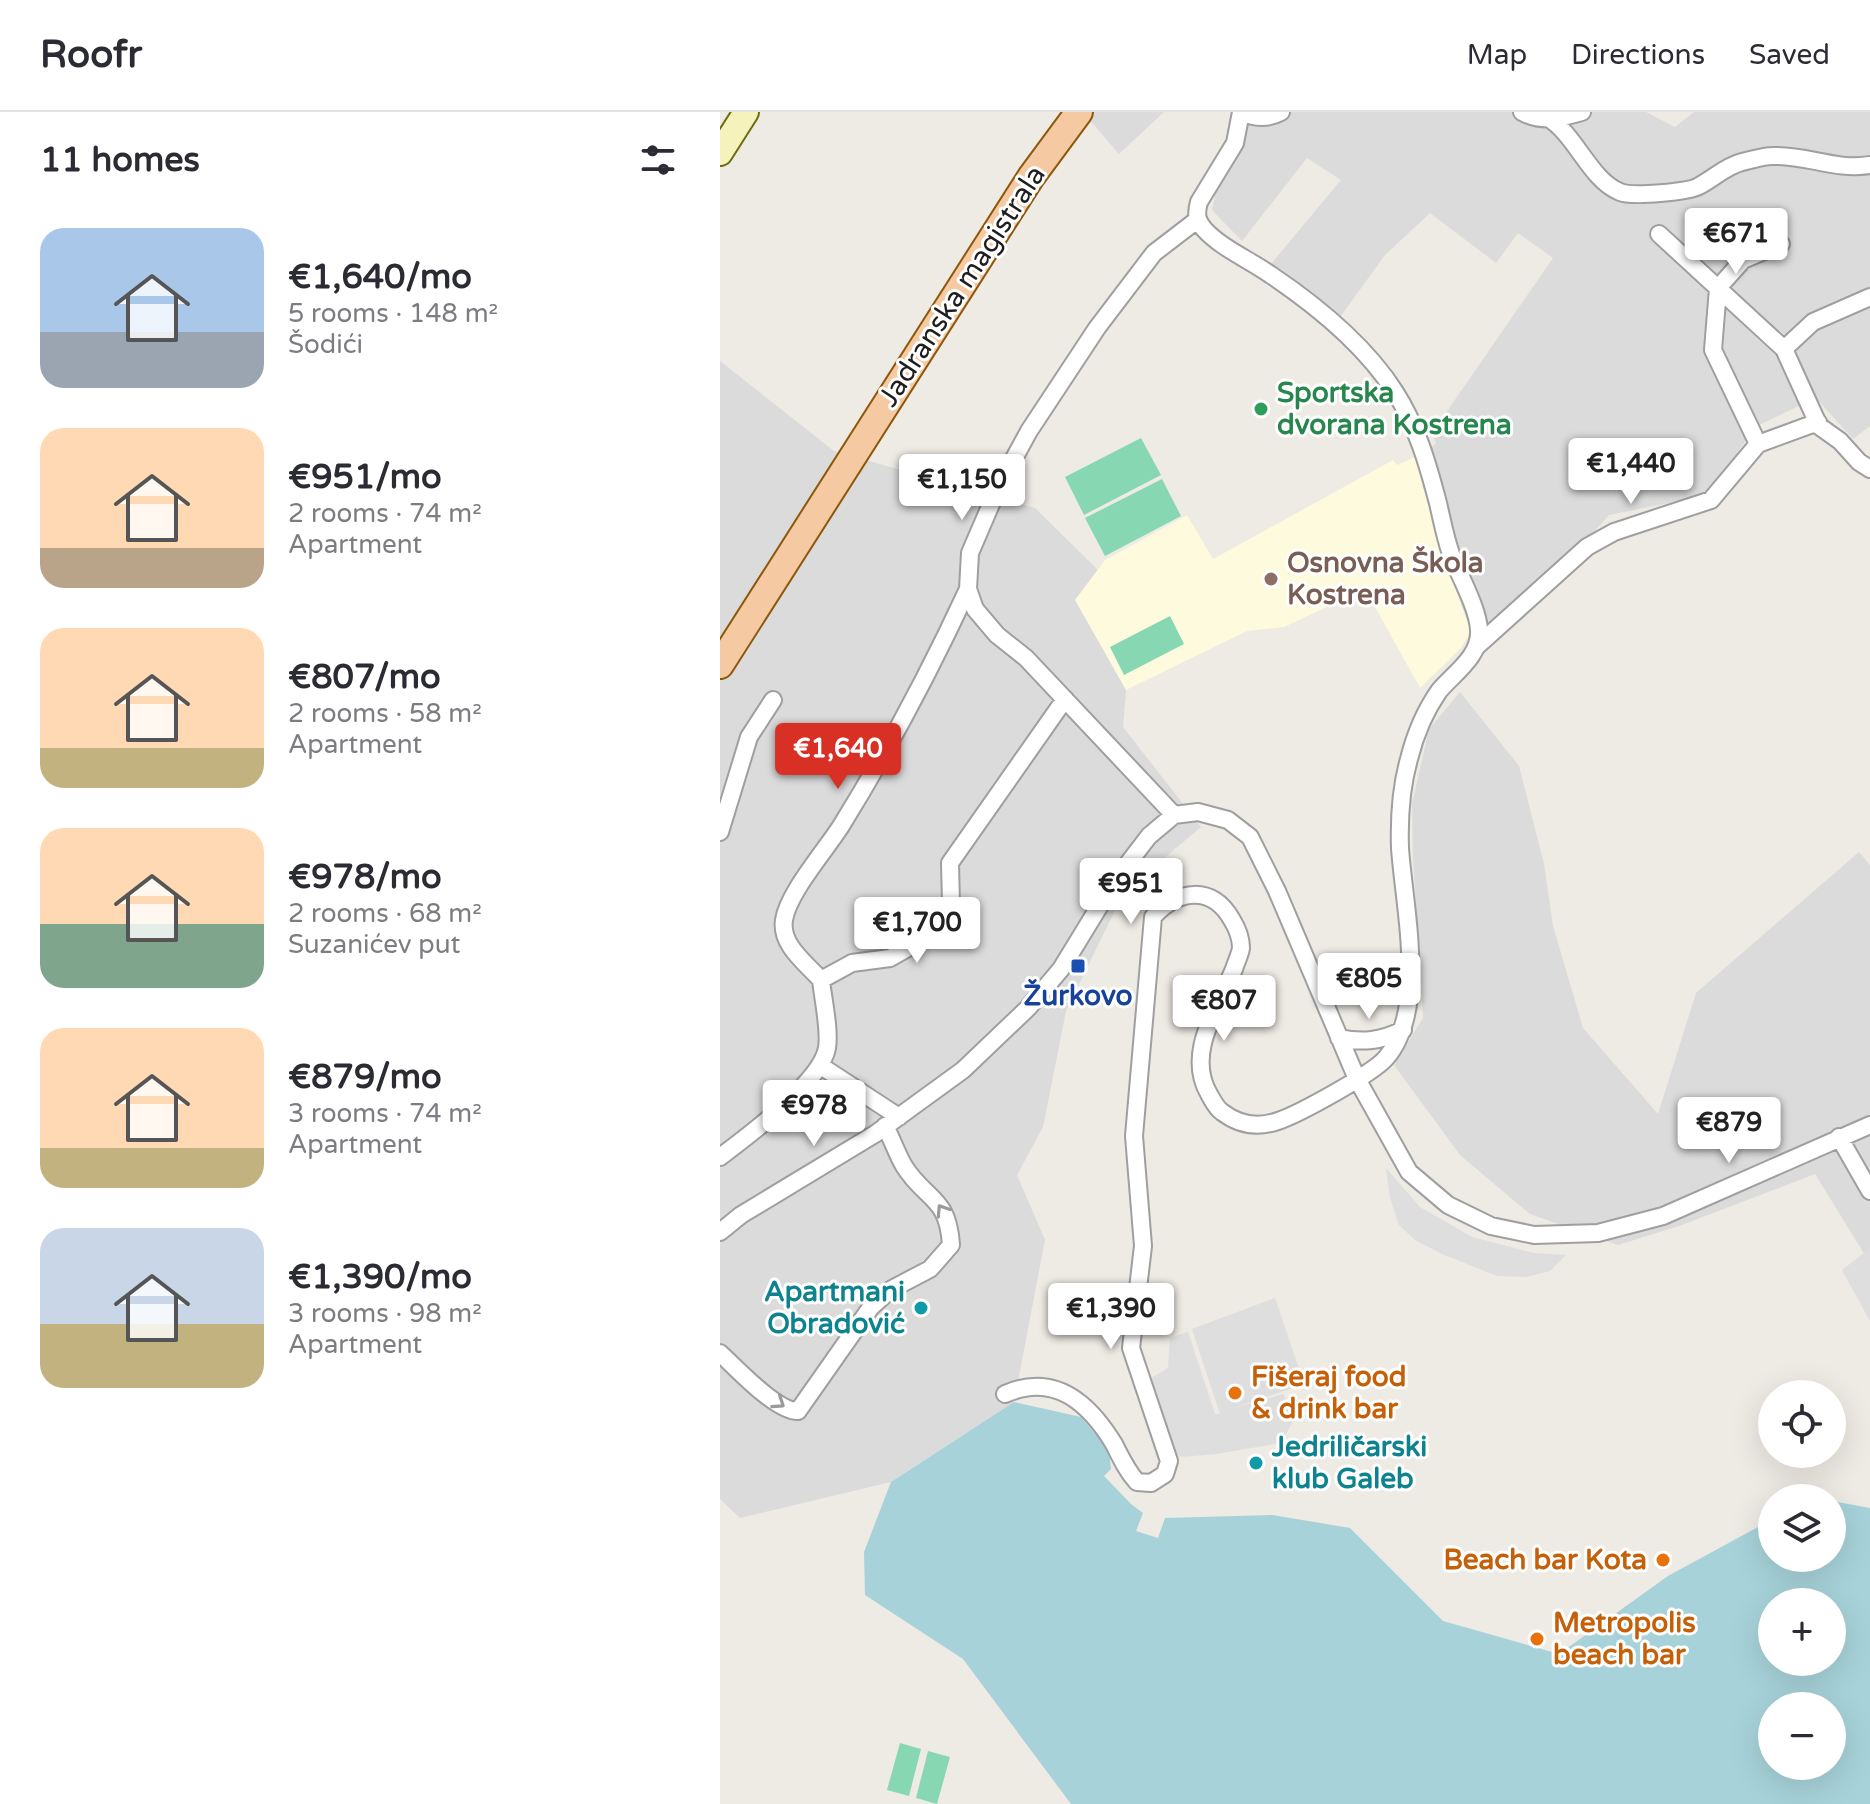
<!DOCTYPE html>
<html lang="en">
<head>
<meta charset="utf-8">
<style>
  :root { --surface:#fff; --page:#f7f7f7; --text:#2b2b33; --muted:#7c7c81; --line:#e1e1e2; --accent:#d93025 }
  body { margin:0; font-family:"Varela Round",sans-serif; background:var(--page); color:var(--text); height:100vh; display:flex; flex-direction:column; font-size:30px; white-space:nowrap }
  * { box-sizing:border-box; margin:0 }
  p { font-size:26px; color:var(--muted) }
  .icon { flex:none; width:44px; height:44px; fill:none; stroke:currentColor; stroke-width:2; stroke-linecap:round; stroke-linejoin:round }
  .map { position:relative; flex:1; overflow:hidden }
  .sheet { display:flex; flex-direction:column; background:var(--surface); width:720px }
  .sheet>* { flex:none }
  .buttons { position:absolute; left:1038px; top:1268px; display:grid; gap:16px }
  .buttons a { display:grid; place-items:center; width:88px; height:88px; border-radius:50%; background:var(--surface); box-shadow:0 8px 32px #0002; font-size:40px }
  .price { position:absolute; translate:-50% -68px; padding:0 18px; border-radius:8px; background:#fff; color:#222; font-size:26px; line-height:52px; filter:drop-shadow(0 2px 4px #0008) }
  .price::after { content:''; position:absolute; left:50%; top:48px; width:24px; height:18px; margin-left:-12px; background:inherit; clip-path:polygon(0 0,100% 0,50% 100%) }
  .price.active { background:var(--accent); color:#fff }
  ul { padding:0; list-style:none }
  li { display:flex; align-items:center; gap:24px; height:200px; padding:0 40px }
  li span { display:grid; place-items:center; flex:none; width:224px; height:160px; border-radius:24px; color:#555 }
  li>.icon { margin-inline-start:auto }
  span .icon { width:96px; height:96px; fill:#fffc; stroke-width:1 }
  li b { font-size:34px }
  h2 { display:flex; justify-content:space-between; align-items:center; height:96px; padding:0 40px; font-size:34px }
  header { display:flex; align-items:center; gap:48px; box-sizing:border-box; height:112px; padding:0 40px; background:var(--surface); border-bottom:2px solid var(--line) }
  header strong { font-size:38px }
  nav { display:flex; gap:44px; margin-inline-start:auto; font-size:28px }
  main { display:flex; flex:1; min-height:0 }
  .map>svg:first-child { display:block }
  .residential { fill:#dcdbdb }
  .education { fill:#fdfade }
  .pitch { fill:#87d8b2 }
  .parking { fill:#dedede }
  .water { fill:#a7d2d9; fill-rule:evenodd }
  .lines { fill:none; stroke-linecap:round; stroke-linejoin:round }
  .street-casing { stroke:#9f9f9f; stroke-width:20 }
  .secondary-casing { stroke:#6a6d0c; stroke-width:28 }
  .primary-casing { stroke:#8d570a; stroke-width:30 }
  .street { stroke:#fff; stroke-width:16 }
  .secondary { stroke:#f5f3bb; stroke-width:24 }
  .primary { stroke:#f5caa2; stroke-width:26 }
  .oneway { stroke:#9a9a9a }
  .leisure-dot { fill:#2e9e5b; stroke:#fff; stroke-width:3 }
  .education-dot { fill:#8d6e63; stroke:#fff; stroke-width:3 }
  .transit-dot { fill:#1a4fb4; stroke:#fff; stroke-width:3 }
  .culture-dot { fill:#0f9aa8; stroke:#fff; stroke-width:3 }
  .food-dot { fill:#e8710a; stroke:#fff; stroke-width:3 }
  .labels { text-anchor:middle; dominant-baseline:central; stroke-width:6; stroke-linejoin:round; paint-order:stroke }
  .street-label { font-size:28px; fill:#1e1e1e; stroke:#fff }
  .leisure-label { font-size:28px; font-weight:bold; fill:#27864d; stroke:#fff; text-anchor:start }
  .education-label { font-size:28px; font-weight:bold; fill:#785e54; stroke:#fff; text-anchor:start }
  .transit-label { font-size:28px; font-weight:bold; fill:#164399; stroke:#fff }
  .culture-label { font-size:28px; font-weight:bold; fill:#0d838f; stroke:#fff; text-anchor:end }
  .food-label { font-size:28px; font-weight:bold; fill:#c56008; stroke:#fff; text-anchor:start }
</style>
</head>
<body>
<header>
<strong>Roofr</strong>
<nav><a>Map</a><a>Directions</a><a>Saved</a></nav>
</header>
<main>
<section class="sheet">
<h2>11 homes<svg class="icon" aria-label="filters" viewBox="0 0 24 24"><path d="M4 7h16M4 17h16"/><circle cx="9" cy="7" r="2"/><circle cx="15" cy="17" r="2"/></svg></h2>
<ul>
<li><span style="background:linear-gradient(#a9c7e8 65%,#9aa5b1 0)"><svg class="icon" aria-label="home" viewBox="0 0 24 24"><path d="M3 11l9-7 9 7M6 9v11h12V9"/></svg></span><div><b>€1,640/mo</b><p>5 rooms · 148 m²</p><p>Šodići</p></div></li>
<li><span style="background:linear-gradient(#ffd9b3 75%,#b9a48a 0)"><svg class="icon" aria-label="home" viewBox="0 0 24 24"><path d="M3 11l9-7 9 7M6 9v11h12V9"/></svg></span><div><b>€951/mo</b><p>2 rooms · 74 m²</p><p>Apartment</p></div></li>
<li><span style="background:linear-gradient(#ffd9b3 75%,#c2b280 0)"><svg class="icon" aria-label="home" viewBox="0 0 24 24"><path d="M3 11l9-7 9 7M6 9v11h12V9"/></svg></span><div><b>€807/mo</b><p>2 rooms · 58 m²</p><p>Apartment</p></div></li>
<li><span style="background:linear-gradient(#ffd9b3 60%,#7fa58c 0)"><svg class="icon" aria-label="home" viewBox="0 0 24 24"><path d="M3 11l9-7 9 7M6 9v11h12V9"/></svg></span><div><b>€978/mo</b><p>2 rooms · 68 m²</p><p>Suzanićev put</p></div></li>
<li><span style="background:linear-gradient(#ffd9b3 75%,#c2b280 0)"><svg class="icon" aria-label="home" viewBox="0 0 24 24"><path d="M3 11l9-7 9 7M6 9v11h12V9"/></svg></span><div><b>€879/mo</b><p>3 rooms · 74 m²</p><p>Apartment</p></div></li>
<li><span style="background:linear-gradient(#c9d6e8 60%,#c2b280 0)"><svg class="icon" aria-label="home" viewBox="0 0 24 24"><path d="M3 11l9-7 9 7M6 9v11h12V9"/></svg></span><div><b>€1,390/mo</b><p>3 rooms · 98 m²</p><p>Apartment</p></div></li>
</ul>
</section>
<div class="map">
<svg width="1150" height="1692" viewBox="0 0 1150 1692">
  <rect width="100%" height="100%" fill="#eeeae4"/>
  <path class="residential" d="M 371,0 L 444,0 L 399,42 L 367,5 Z
    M 512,0 L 926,0 L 955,15 L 974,0 L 1150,0 L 1150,314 L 1133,327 L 1096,286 L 1035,315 L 988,383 L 889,403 L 818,482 L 750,529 L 697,348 L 716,331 L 712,321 L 833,146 L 798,121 L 776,151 L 710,101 L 665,143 L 618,208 L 551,152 L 621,68 L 587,46 L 522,129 L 492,98 L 495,85 L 480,72 L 511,19 Z
    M 0,249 L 114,339 L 315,396 L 378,458 L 356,488 L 406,578 L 403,615 L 481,715 L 404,780 L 346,899 L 323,1015 L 297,1063 L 325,1128 L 294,1290 L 171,1370 L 20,1406 L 0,1387 Z
    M 740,580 L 799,654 L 824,752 L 833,814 L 863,916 L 938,1002 L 976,881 L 1139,740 L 1150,753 L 1150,1151 L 1095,1062 L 959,1114 L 898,1133 L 810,1102 L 740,1043 L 674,953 L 703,906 L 693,747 L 692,692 L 709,617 Z"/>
  <path class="education" d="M 695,345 L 716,423 L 751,519 L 741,536 L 700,576 L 645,477 L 564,515 L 527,519 L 406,578 L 355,488 L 385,448 L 467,403 L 493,447 L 673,348 L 677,353 Z"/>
  <path class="pitch" d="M 421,326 L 441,363 L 364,403 L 345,365 Z
    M 442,367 L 461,404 L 385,444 L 365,406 Z
    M 450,504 L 464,532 L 404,563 L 390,535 Z
    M 180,1631 L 201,1637 L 189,1684 L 167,1678 Z
    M 208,1639 L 230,1645 L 217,1692 L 196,1686 Z"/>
  <path class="parking" d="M 666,1056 L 700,1095 L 752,1125 L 814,1141 L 846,1143 L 830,1159 L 806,1165 L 777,1164 L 722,1142 L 695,1128 L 679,1113 L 670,1086 Z
    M 1150,1136 L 1150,1209 L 1122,1158 Z
    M 555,1186 L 584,1272 L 514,1296 L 563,1282 L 575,1305 L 567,1320 L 560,1331 L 496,1342 L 461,1345 L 446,1332 L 428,1268 L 448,1256 L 450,1226 L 468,1220 L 495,1302 L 500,1302 L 472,1217 Z"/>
  <path class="water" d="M 294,1290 L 361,1305 L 389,1338 L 391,1357 L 384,1364 L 411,1392 L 423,1401 L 416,1419 L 438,1426 L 445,1406 L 552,1403 L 630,1416 L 723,1509 L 839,1542 L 948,1464 L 1038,1415 L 1052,1399 L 1052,1446 L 1112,1446 L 1112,1389 L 1150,1396 L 1150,1692 L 351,1692 L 243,1547 L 145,1483 L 144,1440 L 171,1370 ZM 1052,1490 L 1112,1490 L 1112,1550 L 1052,1550 ZM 1052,1594 L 1112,1594 L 1112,1654 L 1052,1654 Z"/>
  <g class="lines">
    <g class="street-casing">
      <path id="street" d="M 521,0 C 534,6 548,7 561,0
        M 802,0 C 822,11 841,6 862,0
        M 828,6 C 856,23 870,68 900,80 C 912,85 969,80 979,74 C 994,66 1006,54 1022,50 C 1032,48 1043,44 1052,44 C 1085,42 1116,59 1150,53
        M 939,122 L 1064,237
        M 1150,185 L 1093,210 L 1064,237 L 1099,314 L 1120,329 L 1139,350 L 1150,357
        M 1038,332 L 993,238 L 998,176 L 1023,148 L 1061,132
        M 756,535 L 867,435 L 894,420 L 991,388 L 1038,332 L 1098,310
        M 454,703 L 306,546 L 277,523 L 255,497 L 248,477 L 250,441 L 278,376 L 309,319 L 377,216 L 434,141 L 477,108
        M 0,720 L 29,625 L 53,588
        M 101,868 C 86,851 60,833 64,808 C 68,781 105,739 121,714 C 168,638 210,559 248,477
        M 619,926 C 643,931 661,929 683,918
        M 101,954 L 179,1005
        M 1119,1025 L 1150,1079
        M 0,1045 C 28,1024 101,970 107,936 C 110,918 103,887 101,868 L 132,851 L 170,846 L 198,830 L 231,792 L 230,751 L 345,587
        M 0,1120 L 21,1103 L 155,1022 L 243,958 L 308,896 L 341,857 L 396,767 L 429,724 L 454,703 L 478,700 L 508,708 L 530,725 L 557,779 L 637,967 L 689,1060 L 728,1093 L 771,1114 L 814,1123 L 878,1121 L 943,1104 L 1150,1013
        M 0,1241 C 16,1256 57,1300 78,1299 L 151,1195 L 170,1178 L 210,1157 L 231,1133 C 228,1084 206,1089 184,1054 C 177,1042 172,1027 165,1014
        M 285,1282 C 335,1260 369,1291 394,1332 C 401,1346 407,1359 417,1370 L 431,1371 L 445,1362 L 449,1349 L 411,1236 L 423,1134 L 414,1024 L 433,805 C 458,777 492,773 512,808 C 517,816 521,826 521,836 C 520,843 516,850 514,857 C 498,896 465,941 489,982 C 493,989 496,996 502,1000 C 519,1013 538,1016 558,1009 C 579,1002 652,962 666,946 C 708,898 684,795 680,736 C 679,706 681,675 689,647 C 695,623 705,599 719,579 C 733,562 761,544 759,518 C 758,496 739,463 731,442 C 725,425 722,408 718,391 C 708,353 697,314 675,280 C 645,233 597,194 551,163 C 530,148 501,136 484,117 C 476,108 476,101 479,90 L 515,31 L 521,0"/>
    </g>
    <g class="secondary-casing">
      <path id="secondary" d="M 0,41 L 26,0"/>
    </g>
    <g class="primary-casing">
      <path id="primary" d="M 0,553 L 311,65 L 359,0"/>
    </g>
    <use href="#street" class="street"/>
    <use href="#secondary" class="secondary"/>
    <use href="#primary" class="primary"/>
  </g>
  <defs><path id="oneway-chevron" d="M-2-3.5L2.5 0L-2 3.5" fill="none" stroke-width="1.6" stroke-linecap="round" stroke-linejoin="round" transform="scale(2)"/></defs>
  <g class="oneway">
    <use href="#oneway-chevron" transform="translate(222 1098) rotate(-123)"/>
    <use href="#oneway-chevron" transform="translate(59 1291) rotate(34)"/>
  </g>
  <circle class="leisure-dot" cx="541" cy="297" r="8"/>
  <circle class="education-dot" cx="551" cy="467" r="8"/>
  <rect class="transit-dot" x="350" y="846" width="16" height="16" rx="4"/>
  <g class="culture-dot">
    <circle cx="201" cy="1196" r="8"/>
    <circle cx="536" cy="1351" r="8"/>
  </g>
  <g class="food-dot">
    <circle cx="515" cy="1281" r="8"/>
    <circle cx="943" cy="1448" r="8"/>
    <circle cx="817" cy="1527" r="8"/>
  </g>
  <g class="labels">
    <g class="street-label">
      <text transform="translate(242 174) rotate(-57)">Jadranska magistrala</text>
    </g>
    <g class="leisure-label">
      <text x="557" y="281">Sportska<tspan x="557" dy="32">dvorana Kostrena</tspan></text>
    </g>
    <g class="education-label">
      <text x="567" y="451">Osnovna Škola<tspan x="567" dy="32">Kostrena</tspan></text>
    </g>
    <g class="transit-label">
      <text x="358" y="884">Žurkovo</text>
    </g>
    <g class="culture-label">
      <text x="185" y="1180">Apartmani<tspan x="185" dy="32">Obradović</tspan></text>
      <text x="552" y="1335" text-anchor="start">Jedriličarski<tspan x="552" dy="32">klub Galeb</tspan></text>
    </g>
    <g class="food-label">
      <text x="531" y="1265">Fišeraj food<tspan x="531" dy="32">&amp; drink bar</tspan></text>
      <text x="927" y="1448" text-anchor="end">Beach bar Kota</text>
      <text x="833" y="1511">Metropolis<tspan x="833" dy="32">beach bar</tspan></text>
    </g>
  </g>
</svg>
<div class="buttons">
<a><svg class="icon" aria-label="locate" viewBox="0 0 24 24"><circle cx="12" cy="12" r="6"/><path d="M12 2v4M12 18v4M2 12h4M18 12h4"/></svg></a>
<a><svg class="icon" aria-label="layers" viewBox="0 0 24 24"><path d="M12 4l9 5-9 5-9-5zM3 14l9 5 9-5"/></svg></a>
<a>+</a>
<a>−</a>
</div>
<b class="price" style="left:1016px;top:164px">€671</b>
<b class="price" style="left:911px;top:394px">€1,440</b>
<b class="price" style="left:242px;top:410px">€1,150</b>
<b class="price active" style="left:118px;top:679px">€1,640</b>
<b class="price" style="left:411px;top:814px">€951</b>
<b class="price" style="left:197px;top:853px">€1,700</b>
<b class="price" style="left:649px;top:909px">€805</b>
<b class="price" style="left:504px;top:931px">€807</b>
<b class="price" style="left:94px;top:1036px">€978</b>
<b class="price" style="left:1009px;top:1053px">€879</b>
<b class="price" style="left:391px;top:1239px">€1,390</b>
</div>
</main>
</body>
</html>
